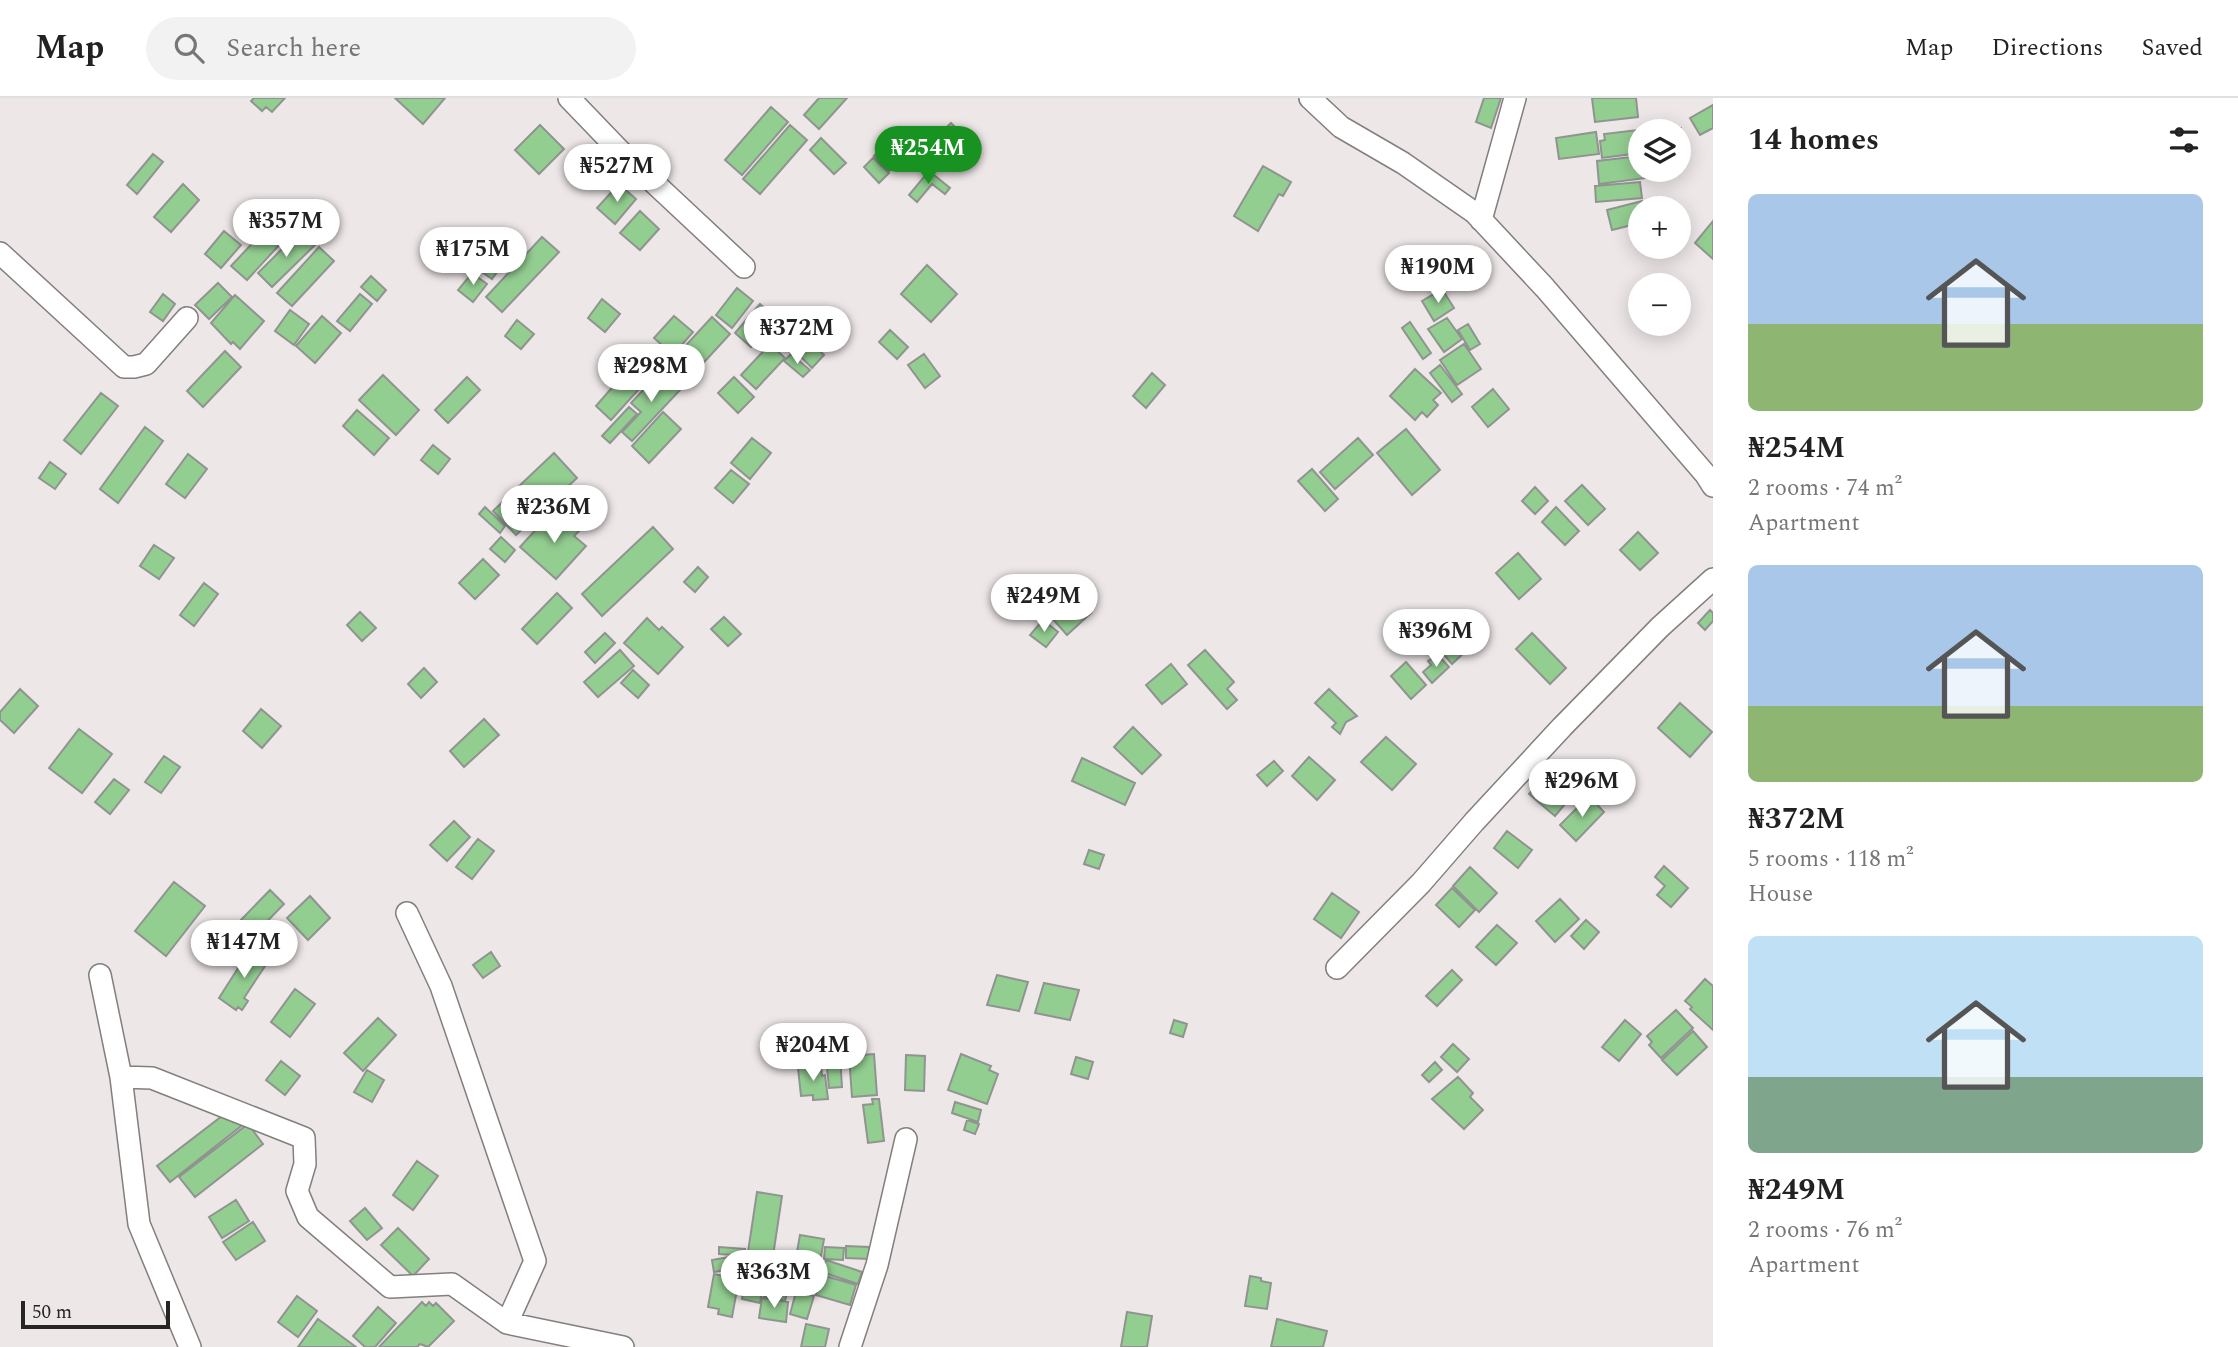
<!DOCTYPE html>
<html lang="en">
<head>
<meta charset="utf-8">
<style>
  :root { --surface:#fff; --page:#f2f2f2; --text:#222; --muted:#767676; --line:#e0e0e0; --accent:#189221 }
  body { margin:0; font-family:Spectral,serif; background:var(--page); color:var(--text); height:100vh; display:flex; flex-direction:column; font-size:26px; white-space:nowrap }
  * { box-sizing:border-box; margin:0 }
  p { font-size:23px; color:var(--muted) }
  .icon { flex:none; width:38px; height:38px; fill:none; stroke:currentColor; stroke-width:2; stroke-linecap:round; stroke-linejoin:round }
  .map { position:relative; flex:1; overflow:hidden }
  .details { display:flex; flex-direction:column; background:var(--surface); width:525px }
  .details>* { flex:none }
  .buttons { position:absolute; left:1628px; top:21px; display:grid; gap:14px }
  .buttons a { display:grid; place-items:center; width:63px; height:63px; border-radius:50%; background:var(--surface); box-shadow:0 4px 18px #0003; font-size:35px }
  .scale { position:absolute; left:21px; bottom:18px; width:149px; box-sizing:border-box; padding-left:7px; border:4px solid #272424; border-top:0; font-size:19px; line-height:24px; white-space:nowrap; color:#272424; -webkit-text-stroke:5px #eee7e7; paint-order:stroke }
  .price { position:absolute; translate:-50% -60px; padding:0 16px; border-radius:24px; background:#fff; color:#222; font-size:23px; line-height:46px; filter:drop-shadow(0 2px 4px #0008) }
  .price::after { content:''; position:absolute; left:50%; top:42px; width:21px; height:16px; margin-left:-10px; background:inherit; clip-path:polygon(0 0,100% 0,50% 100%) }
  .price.current { background:var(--accent); color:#fff }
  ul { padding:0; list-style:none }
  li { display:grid; align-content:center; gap:14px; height:371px; padding:0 35px }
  li span { display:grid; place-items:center; height:217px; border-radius:10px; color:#555 }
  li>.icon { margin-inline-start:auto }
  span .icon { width:126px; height:126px; fill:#fffc; stroke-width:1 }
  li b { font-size:30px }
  h2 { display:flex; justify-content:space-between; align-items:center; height:84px; padding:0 35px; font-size:30px }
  header { display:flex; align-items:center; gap:42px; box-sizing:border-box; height:98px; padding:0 35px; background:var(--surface); border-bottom:2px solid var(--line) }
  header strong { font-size:33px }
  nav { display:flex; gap:38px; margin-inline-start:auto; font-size:24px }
  .search { width:490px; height:63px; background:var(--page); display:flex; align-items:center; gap:18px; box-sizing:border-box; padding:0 24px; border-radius:38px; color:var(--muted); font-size:26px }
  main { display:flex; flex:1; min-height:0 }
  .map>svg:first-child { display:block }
  .building { fill:#93ce91; stroke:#909490; stroke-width:2 }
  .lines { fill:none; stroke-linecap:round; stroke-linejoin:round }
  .minor-casing { stroke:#847e7e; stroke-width:24 }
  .minor { stroke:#fff; stroke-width:21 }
</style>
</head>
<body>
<header>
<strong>Map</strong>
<div class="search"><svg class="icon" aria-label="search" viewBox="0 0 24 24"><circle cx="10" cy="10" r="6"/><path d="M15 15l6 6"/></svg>Search here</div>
<nav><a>Map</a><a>Directions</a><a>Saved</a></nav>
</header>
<main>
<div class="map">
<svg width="1713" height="1249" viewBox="0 0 1713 1249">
  <rect width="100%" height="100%" fill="#eee7e7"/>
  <path class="building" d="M 254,0 L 285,0 L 272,14 L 266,9 L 262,13 L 251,3 Z
    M 395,0 L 445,0 L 423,26 Z
    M 819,0 L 847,0 L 819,31 L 804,17 Z
    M 1484,0 L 1501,0 L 1491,30 L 1476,24 Z
    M 1592,0 L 1636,0 L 1638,19 L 1595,24 Z
    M 1713,7 L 1713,30 L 1700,37 L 1690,20 Z
    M 771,9 L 788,24 L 742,77 L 725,62 Z
    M 951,25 L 961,35 L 931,66 L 921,55 Z
    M 540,27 L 564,51 L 539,76 L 515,52 Z
    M 790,27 L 807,42 L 760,96 L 743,81 Z
    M 1681,30 L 1685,60 L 1678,61 L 1678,33 L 1658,33 Z
    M 1646,31 L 1647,33 L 1640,33 L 1640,55 L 1602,60 L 1600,43 L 1605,42 L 1604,36 Z
    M 1596,34 L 1599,56 L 1559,61 L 1556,40 Z
    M 894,36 L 910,51 L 889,73 L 874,58 Z
    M 821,40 L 846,65 L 834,76 L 810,52 Z
    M 153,56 L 163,64 L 137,96 L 127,87 Z
    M 1640,58 L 1640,72 L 1661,72 L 1662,78 L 1599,86 L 1597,63 Z
    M 873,60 L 889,75 L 879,85 L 864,69 Z
    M 1263,68 L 1291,84 L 1283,98 L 1279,96 L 1258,133 L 1234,118 Z
    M 929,73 L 950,90 L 945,96 L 932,86 L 917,104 L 909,97 Z
    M 1640,84 L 1642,100 L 1596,104 L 1595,88 Z
    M 183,86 L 199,102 L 171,134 L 154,119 Z
    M 619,86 L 636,101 L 615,126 L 597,110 Z
    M 1642,103 L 1643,110 L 1640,110 L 1640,125 L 1612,132 L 1607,112 Z
    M 640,113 L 659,131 L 640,152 L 620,135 Z
    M 278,118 L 293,132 L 247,182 L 231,168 Z
    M 1713,123 L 1713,161 L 1695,145 Z
    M 224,133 L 241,147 L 221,170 L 205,156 Z
    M 300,133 L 315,147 L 272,189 L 258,175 Z
    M 542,139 L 559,154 L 502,214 L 486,199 Z
    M 319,149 L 334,163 L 292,208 L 277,195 Z
    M 482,152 L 502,167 L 492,181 L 471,166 Z
    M 927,167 L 957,196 L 931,224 L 901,196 Z
    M 472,175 L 487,186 L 473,204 L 458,192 Z
    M 371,178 L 386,192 L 377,203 L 361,189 Z
    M 218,185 L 232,199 L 209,221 L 195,207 Z
    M 737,190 L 753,203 L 732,230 L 716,217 Z
    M 1442,191 L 1454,210 L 1434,223 L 1422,203 Z
    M 163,196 L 175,206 L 163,223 L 150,214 Z
    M 360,196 L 372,206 L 350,233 L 337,223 Z
    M 235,197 L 264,223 L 240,251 L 233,244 L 231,246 L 211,225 Z
    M 602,201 L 620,216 L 605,234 L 588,220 Z
    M 760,206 L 777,220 L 751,249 L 735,235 Z
    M 290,212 L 309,226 L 294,247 L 275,233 Z
    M 322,218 L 341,235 L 315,265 L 296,248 Z
    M 674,218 L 693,234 L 673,257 L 654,240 Z
    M 712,219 L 730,236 L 695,274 L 677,257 Z
    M 1447,220 L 1462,241 L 1444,254 L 1428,231 Z
    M 517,222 L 534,236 L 521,251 L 505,238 Z
    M 1410,224 L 1431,255 L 1423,261 L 1402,230 Z
    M 1468,226 L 1480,246 L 1470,252 L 1458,232 Z
    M 890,232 L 908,249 L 897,261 L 879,244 Z
    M 805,238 L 824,257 L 812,270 L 793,251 Z
    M 770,246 L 785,260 L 756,291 L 741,277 Z
    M 1464,246 L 1481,271 L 1457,287 L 1440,262 Z
    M 225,253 L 241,269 L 203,309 L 187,293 Z
    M 791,256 L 810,272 L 803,279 L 784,263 Z
    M 924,256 L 940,278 L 925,290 L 908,267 Z
    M 1440,267 L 1462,296 L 1452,304 L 1430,275 Z
    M 1415,271 L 1441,295 L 1433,302 L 1438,307 L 1427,319 L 1422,314 L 1415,322 L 1390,298 Z
    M 661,273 L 680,292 L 632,343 L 622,334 L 641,314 L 631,305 Z
    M 1152,275 L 1165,287 L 1146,310 L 1133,298 Z
    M 383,277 L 419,312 L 396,337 L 359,302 Z
    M 623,277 L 639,291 L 611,322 L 596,308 Z
    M 467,279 L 480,292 L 448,325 L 435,312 Z
    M 734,279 L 754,299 L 738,315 L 718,295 Z
    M 1493,291 L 1509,311 L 1488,329 L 1472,309 Z
    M 101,295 L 118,308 L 81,356 L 64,342 Z
    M 629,309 L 637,316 L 610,345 L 602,338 Z
    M 357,312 L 389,340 L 374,357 L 343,328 Z
    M 663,314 L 681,331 L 649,365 L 632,348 Z
    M 145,329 L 163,343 L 118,405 L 100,391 Z
    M 1406,331 L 1440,372 L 1412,397 L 1377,355 Z
    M 752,340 L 771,355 L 750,381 L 731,365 Z
    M 1358,340 L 1373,357 L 1335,391 L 1320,374 Z
    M 433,347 L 450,361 L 438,376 L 421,362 Z
    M 554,355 L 577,380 L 516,437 L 493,413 Z
    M 188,356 L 207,371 L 185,400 L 166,386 Z
    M 50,364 L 66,376 L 55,391 L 39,380 Z
    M 1312,371 L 1338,401 L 1325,413 L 1298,383 Z
    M 731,372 L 749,386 L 733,405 L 715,390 Z
    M 1582,387 L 1605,411 L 1588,427 L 1565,403 Z
    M 1535,389 L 1548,403 L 1535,416 L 1522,403 Z
    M 485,409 L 505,428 L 500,435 L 479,416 Z
    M 1556,409 L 1579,433 L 1565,447 L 1542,424 Z
    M 550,416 L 562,426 L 567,420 L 580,432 L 574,438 L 586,448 L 556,481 L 520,449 Z
    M 653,429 L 673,451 L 602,518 L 582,496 Z
    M 1638,434 L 1658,455 L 1640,472 L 1620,452 Z
    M 501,439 L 515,452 L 505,464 L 490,451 Z
    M 154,447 L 174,460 L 159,481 L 140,468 Z
    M 1518,455 L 1541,481 L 1519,501 L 1496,475 Z
    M 483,461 L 499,477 L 475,501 L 459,485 Z
    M 698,469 L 708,479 L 695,494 L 684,484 Z
    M 204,485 L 218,496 L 194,528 L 180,517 Z
    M 1069,489 L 1091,515 L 1067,537 L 1044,511 Z
    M 557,495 L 572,510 L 537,546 L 522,531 Z
    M 1710,512 L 1713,515 L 1713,523 L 1705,532 L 1698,525 Z
    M 360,514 L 376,530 L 362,543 L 347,527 Z
    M 724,519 L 741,536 L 728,548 L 711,531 Z
    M 647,520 L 659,532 L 662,529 L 683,549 L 658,576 L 624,545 Z
    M 1441,520 L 1468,551 L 1452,566 L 1425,535 Z
    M 1043,522 L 1058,534 L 1046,549 L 1030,537 Z
    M 1409,526 L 1420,539 L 1403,555 L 1391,542 Z
    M 605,535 L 615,545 L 595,565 L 585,554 Z
    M 1532,535 L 1566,570 L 1550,586 L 1516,551 Z
    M 620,552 L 634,568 L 598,599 L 584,584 Z
    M 1205,552 L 1234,584 L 1227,591 L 1237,602 L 1227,611 L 1188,567 Z
    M 1438,557 L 1449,569 L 1432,585 L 1423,574 L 1431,567 L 1428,563 Z
    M 1406,564 L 1426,587 L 1411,601 L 1391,578 Z
    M 1171,566 L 1187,586 L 1162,606 L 1146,587 Z
    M 424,570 L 437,584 L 421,600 L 408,586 Z
    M 633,572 L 649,587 L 638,600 L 621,585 Z
    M 20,591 L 38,608 L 14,635 L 0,622 L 0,614 Z
    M 1329,591 L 1357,618 L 1346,624 L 1340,636 L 1332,629 L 1336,625 L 1315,605 Z
    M 1680,605 L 1712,634 L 1690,659 L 1658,630 Z
    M 261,611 L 281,628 L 262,650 L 243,633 Z
    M 484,621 L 499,637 L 464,669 L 450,653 Z
    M 1133,629 L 1161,657 L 1142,676 L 1114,649 Z
    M 79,631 L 112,656 L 82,695 L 49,670 Z
    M 1386,639 L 1416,666 L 1392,692 L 1361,664 Z
    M 164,658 L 180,669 L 161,695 L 145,684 Z
    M 1309,659 L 1335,682 L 1317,702 L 1292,678 Z
    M 1082,660 L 1135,685 L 1125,707 L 1072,683 Z
    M 1274,663 L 1283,673 L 1267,688 L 1257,677 Z
    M 1555,666 L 1580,688 L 1555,718 L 1529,696 Z
    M 114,681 L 129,692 L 110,716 L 95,704 Z
    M 1589,698 L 1604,714 L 1576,743 L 1560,727 Z
    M 454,723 L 470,739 L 447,763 L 430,747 Z
    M 1507,733 L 1532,752 L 1518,770 L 1494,750 Z
    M 478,741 L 494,753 L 472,781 L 456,769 Z
    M 1089,752 L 1104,757 L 1099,771 L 1084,766 Z
    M 1664,768 L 1688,790 L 1671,809 L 1657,797 L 1665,788 L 1655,779 Z
    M 1470,769 L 1497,795 L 1479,814 L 1453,788 Z
    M 174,784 L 205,808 L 166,858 L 135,833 Z
    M 1452,790 L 1475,812 L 1459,829 L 1436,807 Z
    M 270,792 L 284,806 L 252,839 L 238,825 Z
    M 1332,795 L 1359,814 L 1341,840 L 1314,821 Z
    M 310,798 L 330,820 L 308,842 L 287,820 Z
    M 1560,801 L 1579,821 L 1555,844 L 1536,823 Z
    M 1586,822 L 1599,834 L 1584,851 L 1571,838 Z
    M 1497,827 L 1517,845 L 1496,867 L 1476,849 Z
    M 251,850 L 269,862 L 244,900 L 248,903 L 242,912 L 238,909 L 236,912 L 219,900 Z
    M 491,854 L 500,868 L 483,880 L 473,867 Z
    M 1452,872 L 1462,882 L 1437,908 L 1426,898 Z
    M 997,877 L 1028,884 L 1019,913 L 987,907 Z
    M 1705,881 L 1713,888 L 1713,932 L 1690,911 L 1692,909 L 1685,903 Z
    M 1044,885 L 1079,892 L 1070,922 L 1035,915 Z
    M 295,891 L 315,906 L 290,939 L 271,924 Z
    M 1676,912 L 1693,930 L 1661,960 L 1649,947 L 1652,944 L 1647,938 Z
    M 378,920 L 396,937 L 363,973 L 344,955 Z
    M 1174,922 L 1187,926 L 1183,939 L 1170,935 Z
    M 1625,922 L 1641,936 L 1619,963 L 1602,949 Z
    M 1693,933 L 1707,949 L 1677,977 L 1662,962 Z
    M 1453,946 L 1469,961 L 1457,974 L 1441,959 Z
    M 874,956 L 877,997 L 852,999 L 849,958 Z
    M 961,956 L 991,968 L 989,972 L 998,976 L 987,1006 L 948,992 Z
    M 906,957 L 925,958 L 924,993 L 905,992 Z
    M 840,958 L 842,989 L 829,990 L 826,959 Z
    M 1076,959 L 1093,964 L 1088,981 L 1071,976 Z
    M 281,963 L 300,978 L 285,997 L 266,982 Z
    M 1435,964 L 1442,972 L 1429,984 L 1422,977 Z
    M 821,967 L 822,978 L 825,977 L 828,1001 L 813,1002 L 813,997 L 801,998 L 798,970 Z
    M 367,972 L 384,982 L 372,1004 L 354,994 Z
    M 1458,979 L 1473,995 L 1470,999 L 1483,1012 L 1464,1031 L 1432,1001 Z
    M 872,1001 L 879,1001 L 884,1043 L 868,1045 L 863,1007 L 873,1006 Z
    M 955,1004 L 981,1012 L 978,1024 L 952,1015 Z
    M 226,1015 L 233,1024 L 240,1018 L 245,1025 L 170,1084 L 157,1068 Z
    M 967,1022 L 979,1026 L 975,1036 L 964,1032 Z
    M 248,1026 L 263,1046 L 195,1099 L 179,1079 Z
    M 417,1063 L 438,1078 L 413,1112 L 393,1097 Z
    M 757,1094 L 782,1098 L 773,1158 L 748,1154 Z
    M 236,1102 L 249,1123 L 222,1140 L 209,1119 Z
    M 365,1110 L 382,1130 L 367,1142 L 350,1123 Z
    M 253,1124 L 265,1143 L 236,1162 L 223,1144 Z
    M 398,1130 L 429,1161 L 413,1178 L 381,1147 Z
    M 800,1137 L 824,1141 L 819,1170 L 795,1165 Z
    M 846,1148 L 869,1149 L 869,1161 L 846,1160 Z
    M 719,1149 L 745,1151 L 743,1175 L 732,1174 L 733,1157 L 719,1156 Z
    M 825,1149 L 844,1150 L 843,1162 L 824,1161 Z
    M 729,1159 L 731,1171 L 714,1174 L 712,1162 Z
    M 826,1162 L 862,1174 L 858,1186 L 822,1174 Z
    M 747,1172 L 765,1175 L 760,1205 L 742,1201 Z
    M 794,1173 L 815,1178 L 812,1194 L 790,1188 Z
    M 714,1176 L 728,1179 L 728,1184 L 738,1186 L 732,1219 L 718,1216 L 719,1211 L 708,1209 Z
    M 822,1177 L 856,1187 L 850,1207 L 816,1197 Z
    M 1250,1178 L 1261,1180 L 1261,1183 L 1271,1185 L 1267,1211 L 1245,1208 Z
    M 768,1180 L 789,1185 L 785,1203 L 764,1198 Z
    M 796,1194 L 814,1198 L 807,1221 L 790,1216 Z
    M 297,1198 L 317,1213 L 298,1239 L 278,1224 Z
    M 762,1200 L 788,1204 L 786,1224 L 759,1220 Z
    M 422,1204 L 426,1208 L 429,1204 L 433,1208 L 436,1205 L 454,1223 L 428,1249 L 420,1246 L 417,1249 L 379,1249 Z
    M 378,1209 L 396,1225 L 375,1249 L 365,1249 L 353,1238 Z
    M 1127,1214 L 1152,1218 L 1147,1249 L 1121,1249 Z
    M 318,1221 L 356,1249 L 298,1249 Z
    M 1277,1221 L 1327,1233 L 1323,1249 L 1271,1249 Z
    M 806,1226 L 829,1231 L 825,1249 L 801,1249 Z"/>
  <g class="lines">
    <g class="minor-casing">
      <path id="minor" d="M 569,0 L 620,53 L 744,169
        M 1310,0 L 1341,29 L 1403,65 L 1475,115 L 1545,190 L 1706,377 L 1713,388
        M 1481,122 L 1515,0
        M 0,155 L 124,269 L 134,269 L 146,266 L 187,220
        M 407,815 L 441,888 L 535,1163 L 507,1225
        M 1337,870 L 1421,785 L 1474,724 L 1562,629 L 1660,529 L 1713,481
        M 100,877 L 121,979
        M 190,1249 L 139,1126 L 121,979 L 152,980 L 304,1040 L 305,1066 L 297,1093 L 308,1119 L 390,1189 L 452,1186 L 507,1225 L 623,1249
        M 850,1249 L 877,1167 L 906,1041"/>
    </g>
    <use href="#minor" class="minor"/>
  </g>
</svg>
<div class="buttons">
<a><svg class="icon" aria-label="layers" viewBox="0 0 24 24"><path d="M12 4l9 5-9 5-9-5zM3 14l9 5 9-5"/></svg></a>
<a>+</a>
<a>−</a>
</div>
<div class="scale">50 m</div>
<b class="price current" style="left:928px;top:88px">₦254M</b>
<b class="price" style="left:617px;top:106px">₦527M</b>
<b class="price" style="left:286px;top:161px">₦357M</b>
<b class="price" style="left:473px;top:189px">₦175M</b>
<b class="price" style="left:1438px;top:207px">₦190M</b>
<b class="price" style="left:797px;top:268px">₦372M</b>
<b class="price" style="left:651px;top:306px">₦298M</b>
<b class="price" style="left:554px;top:447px">₦236M</b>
<b class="price" style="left:1044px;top:536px">₦249M</b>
<b class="price" style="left:1436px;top:571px">₦396M</b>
<b class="price" style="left:1582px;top:721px">₦296M</b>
<b class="price" style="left:244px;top:882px">₦147M</b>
<b class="price" style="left:813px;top:985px">₦204M</b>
<b class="price" style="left:774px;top:1212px">₦363M</b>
</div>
<section class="details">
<h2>14 homes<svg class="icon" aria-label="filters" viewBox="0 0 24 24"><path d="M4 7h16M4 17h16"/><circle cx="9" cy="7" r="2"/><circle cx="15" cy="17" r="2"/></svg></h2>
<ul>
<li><span style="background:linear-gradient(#a9c7e8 60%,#8fb573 0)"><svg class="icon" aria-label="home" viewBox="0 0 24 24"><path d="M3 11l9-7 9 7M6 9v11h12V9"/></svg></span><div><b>₦254M</b><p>2 rooms · 74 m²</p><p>Apartment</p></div></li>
<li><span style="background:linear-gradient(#a9c7e8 65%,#8fb573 0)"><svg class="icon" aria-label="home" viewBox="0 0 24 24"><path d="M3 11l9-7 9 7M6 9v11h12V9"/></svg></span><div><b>₦372M</b><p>5 rooms · 118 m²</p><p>House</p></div></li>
<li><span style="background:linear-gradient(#bfe0f5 65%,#7fa58c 0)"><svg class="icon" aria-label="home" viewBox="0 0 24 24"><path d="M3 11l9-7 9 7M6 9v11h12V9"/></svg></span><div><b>₦249M</b><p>2 rooms · 76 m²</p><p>Apartment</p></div></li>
</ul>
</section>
</main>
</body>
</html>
